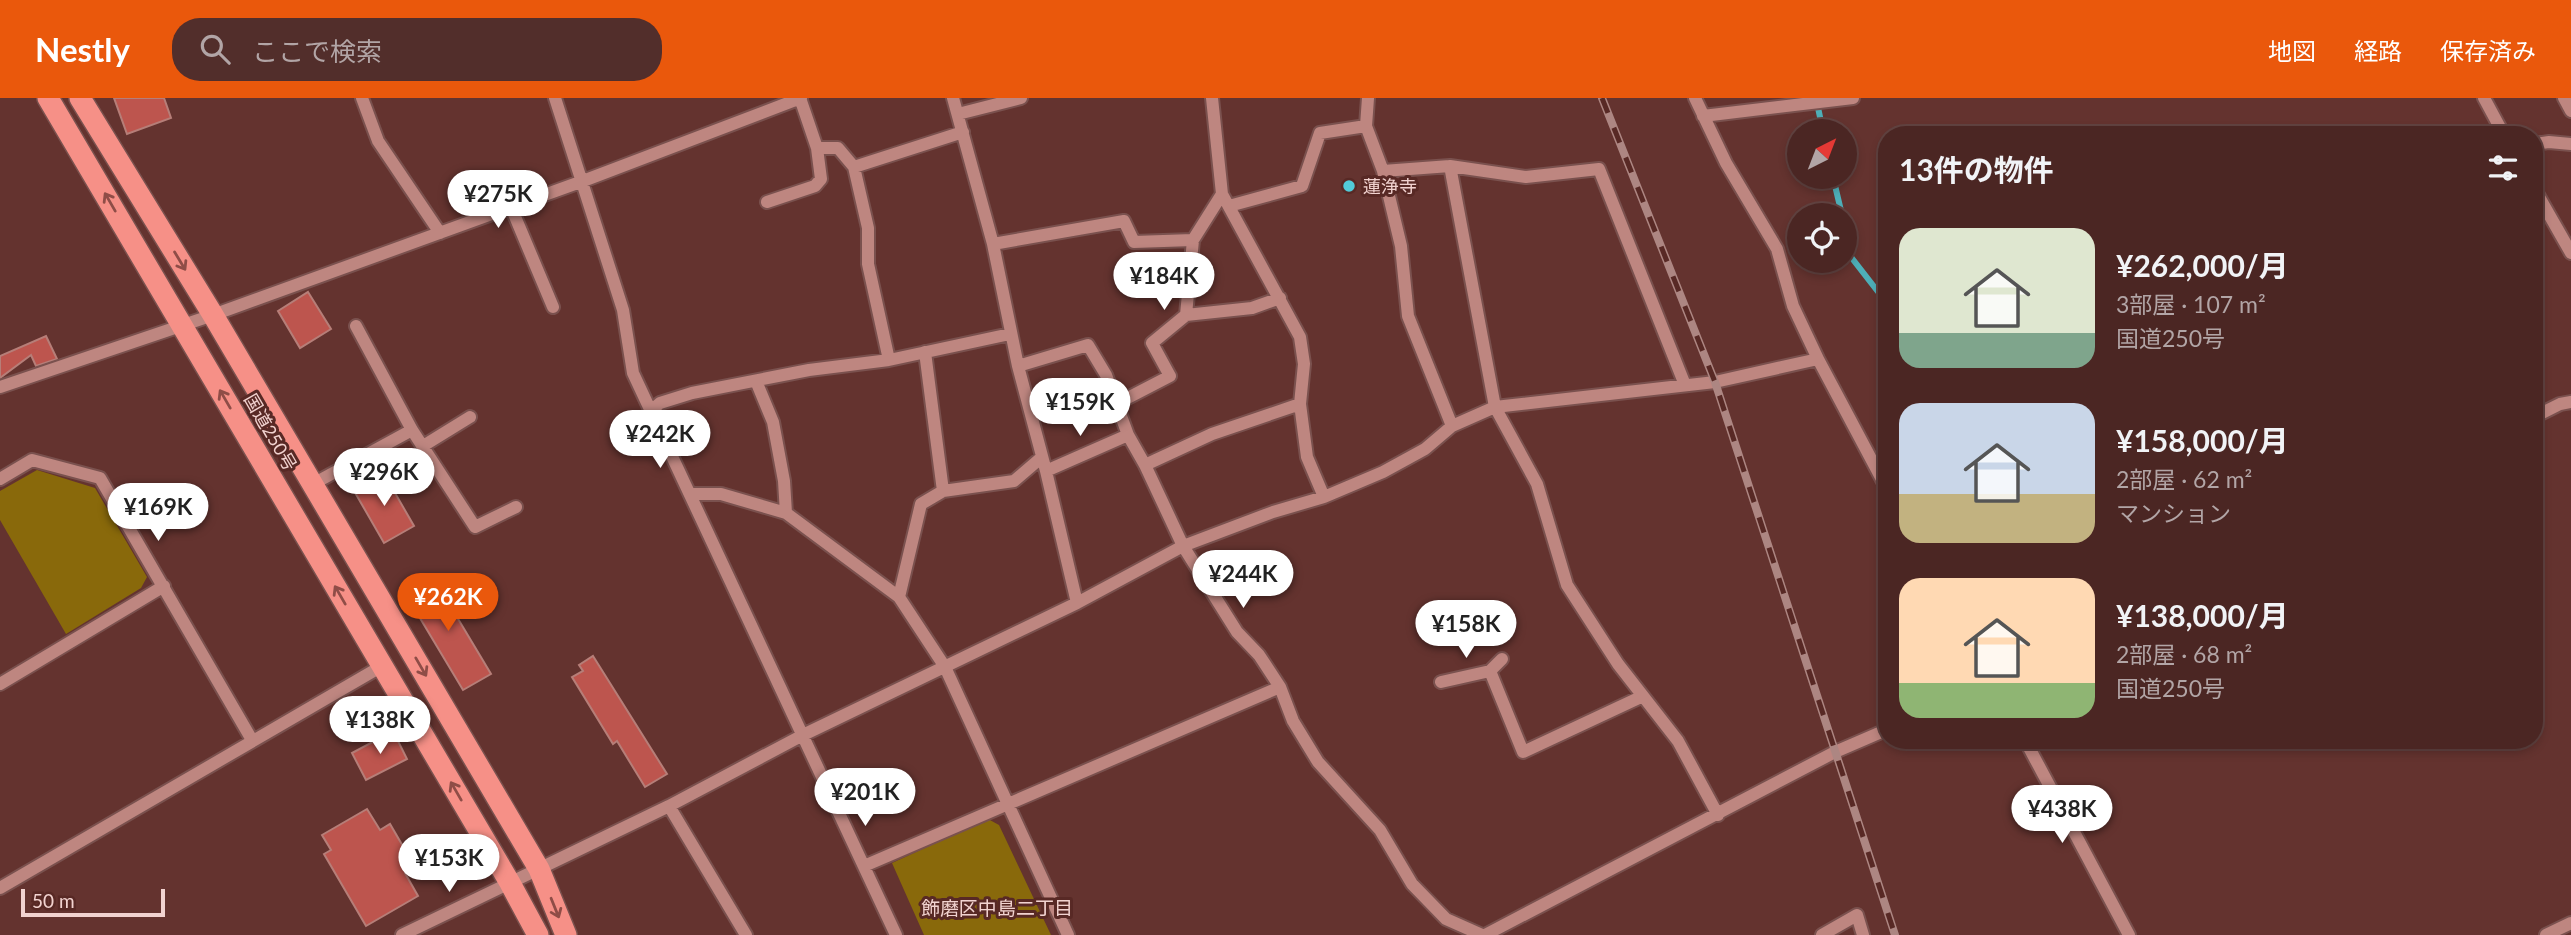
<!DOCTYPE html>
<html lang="ja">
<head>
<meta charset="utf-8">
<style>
  :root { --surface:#4b2623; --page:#522e2b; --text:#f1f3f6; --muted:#b2a5a6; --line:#624341; --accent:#ea580c }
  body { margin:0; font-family:Lato,"Noto Sans JP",sans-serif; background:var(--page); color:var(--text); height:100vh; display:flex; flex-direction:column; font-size:26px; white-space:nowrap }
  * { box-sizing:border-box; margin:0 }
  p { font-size:23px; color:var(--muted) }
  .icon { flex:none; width:38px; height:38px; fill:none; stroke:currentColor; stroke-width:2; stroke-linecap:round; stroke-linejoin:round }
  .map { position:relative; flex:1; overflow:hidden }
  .sheet { position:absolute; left:1878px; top:28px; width:665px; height:623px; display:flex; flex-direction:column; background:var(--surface); border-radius:28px; box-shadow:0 4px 10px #0003,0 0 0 2px var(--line) }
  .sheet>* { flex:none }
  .needle { width:46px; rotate:42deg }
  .tools { position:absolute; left:1787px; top:21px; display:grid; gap:14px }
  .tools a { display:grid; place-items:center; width:70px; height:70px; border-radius:50%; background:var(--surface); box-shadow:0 4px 10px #0003,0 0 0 2px var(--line); font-size:35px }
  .scale { position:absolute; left:21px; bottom:18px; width:144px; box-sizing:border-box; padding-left:7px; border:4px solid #f2d3d0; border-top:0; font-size:19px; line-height:24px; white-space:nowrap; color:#f2d3d0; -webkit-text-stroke:5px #582925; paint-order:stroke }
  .price { position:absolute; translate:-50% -60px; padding:0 16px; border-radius:24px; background:#fff; color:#222; font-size:23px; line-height:46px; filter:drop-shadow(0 2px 4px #0008) }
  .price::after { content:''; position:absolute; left:50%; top:42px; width:21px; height:16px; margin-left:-10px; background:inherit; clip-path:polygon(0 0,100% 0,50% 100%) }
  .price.on { background:var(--accent); color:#fff }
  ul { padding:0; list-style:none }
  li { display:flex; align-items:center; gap:21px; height:175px; padding:0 21px }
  li span { display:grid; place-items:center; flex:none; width:196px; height:140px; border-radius:21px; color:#555 }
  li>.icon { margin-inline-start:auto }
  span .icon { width:84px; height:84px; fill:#fffc; stroke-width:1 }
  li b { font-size:30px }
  h2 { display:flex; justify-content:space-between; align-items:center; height:84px; padding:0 21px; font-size:30px }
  header { display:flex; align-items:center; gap:42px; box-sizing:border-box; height:98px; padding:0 35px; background:var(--accent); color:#fff }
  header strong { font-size:33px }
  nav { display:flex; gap:38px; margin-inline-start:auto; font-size:24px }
  .search { width:490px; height:63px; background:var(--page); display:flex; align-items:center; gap:18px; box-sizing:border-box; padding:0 24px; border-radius:28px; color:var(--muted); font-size:26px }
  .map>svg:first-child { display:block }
  .green { fill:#89690b }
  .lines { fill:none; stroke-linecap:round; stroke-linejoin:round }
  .stream { stroke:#4eafb8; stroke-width:6 }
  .building { fill:#bd554e; stroke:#b67e78; stroke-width:2 }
  .minor-casing { stroke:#7a514e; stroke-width:16 }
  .highway-casing { stroke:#7a514e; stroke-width:24 }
  .minor { stroke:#be8680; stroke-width:12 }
  .highway { stroke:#f69087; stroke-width:21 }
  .rail-casing { stroke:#ad8682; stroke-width:8 }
  .rail { stroke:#582925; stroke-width:5; stroke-dasharray:16; stroke-linecap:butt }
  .oneway { stroke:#8f4d47 }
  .poi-dot { fill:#52cbd9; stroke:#582925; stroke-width:2.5 }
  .labels { text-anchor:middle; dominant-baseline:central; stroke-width:6; stroke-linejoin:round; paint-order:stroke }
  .poi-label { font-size:18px; fill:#f2d3d0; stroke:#582925; text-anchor:start }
  .street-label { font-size:18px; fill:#f2d3d0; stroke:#582925 }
  .neighbourhood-label { font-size:19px; fill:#f2d3d0; stroke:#582925 }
</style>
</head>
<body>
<header>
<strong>Nestly</strong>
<div class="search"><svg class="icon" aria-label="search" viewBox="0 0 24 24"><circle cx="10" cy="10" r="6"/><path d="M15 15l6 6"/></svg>ここで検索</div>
<nav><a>地図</a><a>経路</a><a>保存済み</a></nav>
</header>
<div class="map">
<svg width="2571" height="837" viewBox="0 0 2571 837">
  <rect width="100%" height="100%" fill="#64332f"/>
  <path class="green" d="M 37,372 L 95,390 L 147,479 L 141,490 L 66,536 L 0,422 L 0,393 Z
    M 988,721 L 999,727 L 1051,837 L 924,837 L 892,765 Z"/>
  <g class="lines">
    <path class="stream" d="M 1817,5 L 1823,33
      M 1833,79 L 1842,117
      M 1844,129 L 1851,159 L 1886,204"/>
  </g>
  <path class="building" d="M 114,0 L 164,0 L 171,20 L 127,36 Z
    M 308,194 L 331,231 L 300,250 L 278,213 Z
    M 46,238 L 57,261 L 36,268 L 31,257 L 0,280 L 0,258 Z
    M 383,374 L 414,428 L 384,445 L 353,391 Z
    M 433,479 L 491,576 L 463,592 L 405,495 Z
    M 593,558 L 667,676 L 645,689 L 617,643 L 613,646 L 572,579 L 583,573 L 579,567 Z
    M 393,633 L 407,661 L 366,682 L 352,655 Z
    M 367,711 L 380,732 L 390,726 L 415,769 L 405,775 L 418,798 L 366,828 L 324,756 L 331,752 L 322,737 Z"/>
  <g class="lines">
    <g class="minor-casing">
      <path id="minor" d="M 362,0 L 378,43 L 440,135
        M 555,0 L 623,212 L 633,275 L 896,837
        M 953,0 L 993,146 L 1018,268 L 1046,373 L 1077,505
        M 1212,0 L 1222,96 L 1300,239 L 1304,266 L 1300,306 L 1307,359 L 1324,399
        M 1368,0 L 1366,28 L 1383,73 L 1401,148 L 1408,218 L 1452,328
        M 1695,0 L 1726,65 L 1777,151 L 1793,208 L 1818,261 L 1886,389
        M 2484,0 L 2504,37
        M 2564,0 L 2571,13
        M 958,16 L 1021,0
        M 1703,18 L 1853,0
        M 2534,46 L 2549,44 L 2571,46
        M 817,50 L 838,50 L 854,69 L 868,130 L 868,166 L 889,262
        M 1450,68 L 1495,309 L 1537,386 L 1567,487 L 1618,566 L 1678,643 L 1718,717
        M 854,69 L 963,34
        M 1383,73 L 1450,68 L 1526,79 L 1599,71 L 1685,287
        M 2534,90 L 2571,155
        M 767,104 L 815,88 L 821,81 L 817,50 L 800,0
        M 1229,108 L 1302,88 L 1320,35 L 1366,28
        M 511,109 L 553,209
        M 993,146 L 1124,123 L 1134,144 L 1193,142
        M 1186,217 L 1193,142 L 1222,96
        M 356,228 L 412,332 L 475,429 L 516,409
        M 925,254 L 943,393
        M 1018,268 L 1088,247 L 1106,277 L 1128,337 L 1145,367 L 1183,448 L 1237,534 L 1259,557 L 1280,589 L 1293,623 L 1318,664 L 1380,732 L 1412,786 L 1446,821 L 1482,837
        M 756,283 L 773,324 L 784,383 L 786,415
        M 0,289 L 213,217 L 583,83 L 801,0
        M 1116,306 L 1170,278 L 1152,245 L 1186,217 L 1252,210 L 1280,200
        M 651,313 L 660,305 L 692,295 L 809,272 L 889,262 L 1010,236
        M 2534,319 L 2560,306 L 2571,304
        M 423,348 L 470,319
        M 1145,367 L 1212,336 L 1300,306
        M 1046,373 L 1128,337
        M 0,381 L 32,362 L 100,380 L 252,642
        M 313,386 L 412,332
        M 690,396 L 721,396 L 786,415 L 899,499 L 945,569 L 1068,837
        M 899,499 L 921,406 L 943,393 L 1014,383 L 1042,359
        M 1490,573 L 1523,654 L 1643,598
        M 1441,584 L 1490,573 L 1502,561
        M 0,586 L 164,488
        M 2025,642 L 2129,837
        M 669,708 L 746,837
        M 864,768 L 1280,589
        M 0,790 L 382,568
        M 402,837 L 669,708 L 803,637 L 1077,505 L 1183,448 L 1273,414 L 1324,399 L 1383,374 L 1425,351 L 1452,328 L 1495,309 L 1715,284 L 1818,261
        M 1485,837 L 1835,654 L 1886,632
        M 1822,837 L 1857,817 L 1863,837
        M 2546,837 L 2571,825"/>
    </g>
    <g class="highway-casing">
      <path id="highway" d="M 48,0 L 510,785 L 538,837
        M 80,0 L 213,217 L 539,771 L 566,837"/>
    </g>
    <use href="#minor" class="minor"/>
    <use href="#highway" class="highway"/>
    <g class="rail-casing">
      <path id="rail" d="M 1602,0 L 1715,284 L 1895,837"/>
    </g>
    <use href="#rail" class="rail"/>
  </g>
  <defs><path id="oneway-shaft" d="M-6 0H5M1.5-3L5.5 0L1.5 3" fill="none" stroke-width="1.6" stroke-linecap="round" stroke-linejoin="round" transform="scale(1.75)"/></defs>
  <g class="oneway">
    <use href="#oneway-shaft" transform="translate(110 104) rotate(-120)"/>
    <use href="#oneway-shaft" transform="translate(180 163) rotate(59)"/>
    <use href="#oneway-shaft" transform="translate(225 301) rotate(-120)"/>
    <use href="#oneway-shaft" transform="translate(340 497) rotate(-120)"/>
    <use href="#oneway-shaft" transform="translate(421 569) rotate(60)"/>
    <use href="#oneway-shaft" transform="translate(456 693) rotate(-120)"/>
    <use href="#oneway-shaft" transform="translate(555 810) rotate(68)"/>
  </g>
  <circle class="poi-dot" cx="1349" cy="88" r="7"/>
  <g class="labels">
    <g class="poi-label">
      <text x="1363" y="88">蓮浄寺</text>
    </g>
    <g class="street-label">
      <text transform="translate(271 334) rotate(60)">国道250号</text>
    </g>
    <g class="neighbourhood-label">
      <text x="997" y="809">飾磨区中島二丁目</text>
    </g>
  </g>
</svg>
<div class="tools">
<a><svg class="needle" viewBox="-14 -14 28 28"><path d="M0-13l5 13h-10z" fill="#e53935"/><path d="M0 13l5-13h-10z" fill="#b2a5a6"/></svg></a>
<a><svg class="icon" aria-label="locate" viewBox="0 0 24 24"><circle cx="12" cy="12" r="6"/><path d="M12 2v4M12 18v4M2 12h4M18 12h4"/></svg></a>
</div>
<div class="scale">50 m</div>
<b class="price" style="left:498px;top:132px">¥275K</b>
<b class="price" style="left:1164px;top:214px">¥184K</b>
<b class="price" style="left:1080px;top:340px">¥159K</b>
<b class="price" style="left:660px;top:372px">¥242K</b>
<b class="price" style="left:384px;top:410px">¥296K</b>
<b class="price" style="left:158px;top:445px">¥169K</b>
<b class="price" style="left:1243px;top:512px">¥244K</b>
<b class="price on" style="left:448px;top:535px">¥262K</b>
<b class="price" style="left:1466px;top:562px">¥158K</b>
<b class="price" style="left:380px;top:658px">¥138K</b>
<b class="price" style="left:865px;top:730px">¥201K</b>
<b class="price" style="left:2062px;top:747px">¥438K</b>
<b class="price" style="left:449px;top:796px">¥153K</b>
<section class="sheet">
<h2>13件の物件<svg class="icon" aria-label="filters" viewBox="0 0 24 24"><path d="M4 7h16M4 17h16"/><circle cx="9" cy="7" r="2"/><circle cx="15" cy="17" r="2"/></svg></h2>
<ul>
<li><span style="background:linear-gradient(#dfe7d0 75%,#7fa58c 0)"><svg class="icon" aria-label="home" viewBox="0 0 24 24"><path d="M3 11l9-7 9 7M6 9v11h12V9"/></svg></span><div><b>¥262,000/月</b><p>3部屋 · 107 m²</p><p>国道250号</p></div></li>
<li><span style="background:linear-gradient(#c9d6e8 65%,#c2b280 0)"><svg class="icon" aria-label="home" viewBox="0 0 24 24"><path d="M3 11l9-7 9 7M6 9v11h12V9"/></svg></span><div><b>¥158,000/月</b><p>2部屋 · 62 m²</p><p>マンション</p></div></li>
<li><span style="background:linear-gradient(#ffd9b3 75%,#8fb573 0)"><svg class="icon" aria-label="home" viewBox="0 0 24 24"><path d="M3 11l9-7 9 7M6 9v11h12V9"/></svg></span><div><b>¥138,000/月</b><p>2部屋 · 68 m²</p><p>国道250号</p></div></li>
</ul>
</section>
</div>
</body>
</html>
